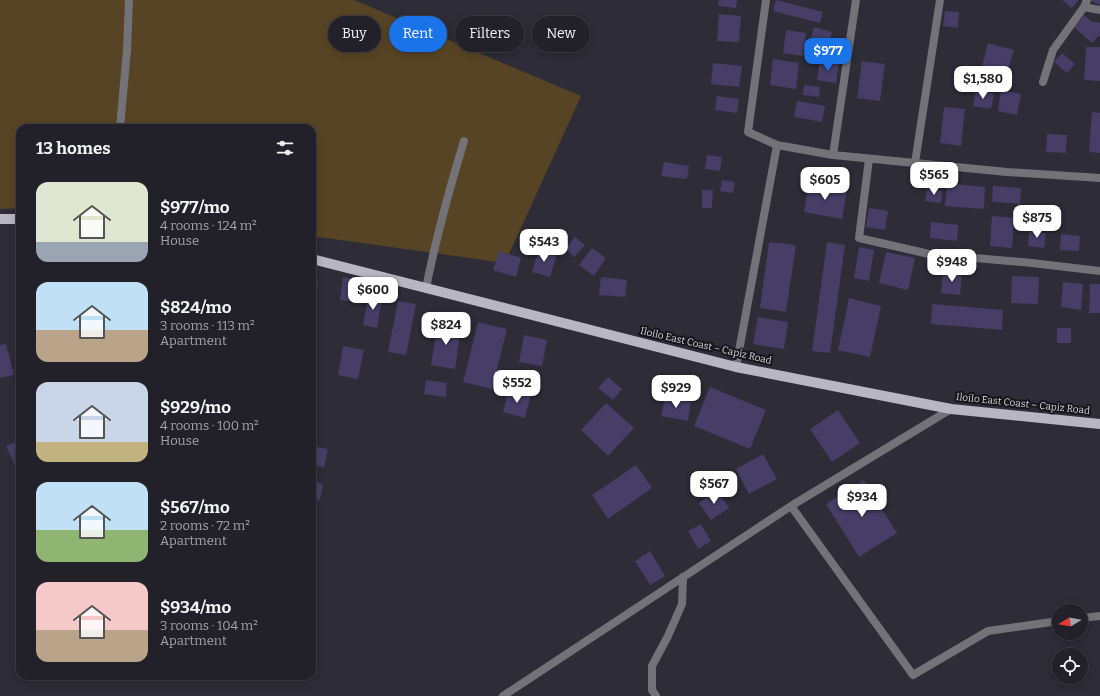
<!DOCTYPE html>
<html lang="en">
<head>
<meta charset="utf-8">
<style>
  :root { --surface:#222129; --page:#2e2e35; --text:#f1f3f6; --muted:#a2a3a8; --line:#3f3e46; --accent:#1a73e8 }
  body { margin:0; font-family:Bitter,serif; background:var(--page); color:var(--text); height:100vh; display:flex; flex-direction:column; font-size:15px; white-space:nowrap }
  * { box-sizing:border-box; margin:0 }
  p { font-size:13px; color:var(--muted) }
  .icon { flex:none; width:22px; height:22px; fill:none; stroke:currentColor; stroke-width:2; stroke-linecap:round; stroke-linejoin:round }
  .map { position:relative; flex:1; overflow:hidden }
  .panel { position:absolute; left:16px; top:124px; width:300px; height:556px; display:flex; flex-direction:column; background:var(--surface); border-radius:12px; box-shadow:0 2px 10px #0003,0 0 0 1px var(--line) }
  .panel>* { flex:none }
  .guide { position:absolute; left:328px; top:16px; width:380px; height:36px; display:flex; gap:8px }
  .needle { width:26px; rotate:259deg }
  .controls { position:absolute; left:1052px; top:604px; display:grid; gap:8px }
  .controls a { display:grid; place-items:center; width:36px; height:36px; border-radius:50%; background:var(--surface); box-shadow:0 2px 10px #0003,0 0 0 1px var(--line); font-size:20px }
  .price { position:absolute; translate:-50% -34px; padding:0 9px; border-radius:8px; background:#fff; color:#222; font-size:13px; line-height:26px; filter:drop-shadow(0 1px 2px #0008) }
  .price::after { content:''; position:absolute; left:50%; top:24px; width:12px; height:9px; margin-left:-6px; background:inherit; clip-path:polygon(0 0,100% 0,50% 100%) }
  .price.selected { background:var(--accent); color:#fff }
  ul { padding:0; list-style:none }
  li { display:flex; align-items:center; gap:12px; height:100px; padding:0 20px }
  li span { display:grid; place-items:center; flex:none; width:112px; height:80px; border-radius:12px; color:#555 }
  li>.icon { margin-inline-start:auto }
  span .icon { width:48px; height:48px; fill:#fffc; stroke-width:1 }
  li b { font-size:17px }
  h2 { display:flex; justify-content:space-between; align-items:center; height:48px; padding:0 20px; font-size:17px }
  .pill { padding:0 14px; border-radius:18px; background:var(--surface); box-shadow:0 2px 10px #0003,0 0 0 1px var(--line); font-size:14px; line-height:36px }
  .pill.selected { background:var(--accent); color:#fff }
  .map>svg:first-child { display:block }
  .green { fill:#574424 }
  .building { fill:#463e67 }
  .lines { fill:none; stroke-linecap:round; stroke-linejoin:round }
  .service { stroke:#737278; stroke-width:8 }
  .minor { stroke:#737278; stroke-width:8 }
  .primary { stroke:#b8b6c3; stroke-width:10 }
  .labels { text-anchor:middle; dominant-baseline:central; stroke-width:4; stroke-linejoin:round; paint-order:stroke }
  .street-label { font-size:10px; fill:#d3d2da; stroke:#16151a }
</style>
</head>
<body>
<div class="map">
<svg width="1100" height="696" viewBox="0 0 1100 696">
  <rect width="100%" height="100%" fill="#2d2c37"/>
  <path class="green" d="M 0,0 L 354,0 L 581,96 L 505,263 L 312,236 L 312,128 L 20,128 L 20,208 L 0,209 Z"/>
  <path class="building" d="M 719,0 L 737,0 L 736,8 L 718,6 Z
    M 776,0 L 823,12 L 820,23 L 773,11 Z
    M 1062,0 L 1079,0 L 1072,8 Z
    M 1089,0 L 1100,0 L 1100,5 Z
    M 945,11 L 959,12 L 958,28 L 943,26 Z
    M 719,14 L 741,16 L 739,42 L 717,41 Z
    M 1084,15 L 1091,21 L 1100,23 L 1100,37 L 1098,36 L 1092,43 L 1074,27 Z
    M 814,27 L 832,32 L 828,50 L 809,46 Z
    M 786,30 L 806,33 L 803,56 L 783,53 Z
    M 988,43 L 1014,50 L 1007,73 L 982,66 Z
    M 1086,47 L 1100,47 L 1100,81 L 1084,80 Z
    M 1062,53 L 1075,64 L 1067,73 L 1054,62 Z
    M 773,59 L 799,63 L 796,89 L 770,85 Z
    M 820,61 L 839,63 L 836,83 L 817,80 Z
    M 862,61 L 885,64 L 880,101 L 857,98 Z
    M 713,63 L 742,66 L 739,87 L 711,84 Z
    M 804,85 L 820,87 L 819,97 L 803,95 Z
    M 976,90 L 994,94 L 991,109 L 973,106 Z
    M 1001,90 L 1021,94 L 1017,115 L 998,111 Z
    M 717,96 L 739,99 L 737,113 L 715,110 Z
    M 797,101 L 825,106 L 822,122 L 794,117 Z
    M 944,107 L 965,109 L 961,146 L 940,143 Z
    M 1092,112 L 1100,113 L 1100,153 L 1089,152 Z
    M 1047,134 L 1067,135 L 1066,153 L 1046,152 Z
    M 707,155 L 722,157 L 720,171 L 705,169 Z
    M 664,162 L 689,166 L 687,179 L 661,176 Z
    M 722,180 L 735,182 L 733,193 L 720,191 Z
    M 809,182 L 847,190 L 842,219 L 804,212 Z
    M 947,183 L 985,187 L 984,209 L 945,206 Z
    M 993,186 L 1021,188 L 1020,204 L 992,202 Z
    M 927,189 L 942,191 L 941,203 L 925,201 Z
    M 702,190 L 713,190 L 712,208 L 702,208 Z
    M 869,208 L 888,211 L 885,230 L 866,227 Z
    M 992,216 L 1014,218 L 1012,248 L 990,246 Z
    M 931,222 L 958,225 L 957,241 L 930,238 Z
    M 1029,231 L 1046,233 L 1044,248 L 1028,246 Z
    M 1061,234 L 1080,236 L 1079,251 L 1060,250 Z
    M 575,237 L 585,245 L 574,257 L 565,249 Z
    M 769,242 L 796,245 L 786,312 L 760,308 Z
    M 827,242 L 845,245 L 830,353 L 812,351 Z
    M 859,247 L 874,250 L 869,281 L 854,278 Z
    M 592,248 L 606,258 L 594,276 L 579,265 Z
    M 539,249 L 557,254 L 550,277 L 532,272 Z
    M 499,251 L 521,258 L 516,277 L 493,270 Z
    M 886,252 L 915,258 L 908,290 L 879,283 Z
    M 943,271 L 962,273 L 960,295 L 941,293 Z
    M 1012,276 L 1039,277 L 1038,304 L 1011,303 Z
    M 343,277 L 359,280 L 356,302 L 340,300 Z
    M 601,277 L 627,280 L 625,297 L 599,295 Z
    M 312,279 L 318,280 L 316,298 L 312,298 Z
    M 1063,282 L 1083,284 L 1081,310 L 1061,307 Z
    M 1090,284 L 1100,284 L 1100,313 L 1089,313 Z
    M 369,294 L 382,297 L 377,328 L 363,325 Z
    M 849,298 L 881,306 L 870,357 L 838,350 Z
    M 398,301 L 416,304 L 406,355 L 388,352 Z
    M 932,304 L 1003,310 L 1002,330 L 931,324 Z
    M 758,317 L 788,322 L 784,349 L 753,344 Z
    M 438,322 L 461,327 L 455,369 L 431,365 Z
    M 478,322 L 507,329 L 492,389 L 463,382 Z
    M 1057,328 L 1071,328 L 1071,343 L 1057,343 Z
    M 524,335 L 547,340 L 542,366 L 519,362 Z
    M 6,344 L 14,375 L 0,378 L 0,345 Z
    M 343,346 L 364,350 L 358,379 L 338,375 Z
    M 608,377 L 622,389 L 613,400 L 598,388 Z
    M 426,380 L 447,383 L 446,397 L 424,394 Z
    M 710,387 L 766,410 L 750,449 L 694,426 Z
    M 509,389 L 531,395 L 525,418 L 503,412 Z
    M 665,397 L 691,402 L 688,421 L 661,416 Z
    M 606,403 L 634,428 L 608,456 L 581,430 Z
    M 838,410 L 860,443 L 832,462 L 810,429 Z
    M 20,440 L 20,473 L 19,474 L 6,446 Z
    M 312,446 L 328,449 L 324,467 L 312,465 Z
    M 763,454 L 777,479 L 749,494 L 736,469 Z
    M 636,465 L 652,488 L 608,519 L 592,495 Z
    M 864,480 L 897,533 L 859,557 L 826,504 Z
    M 312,481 L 323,484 L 320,500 L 312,498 Z
    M 717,490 L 729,508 L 711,520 L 699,503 Z
    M 701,524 L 711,541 L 698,549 L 688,531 Z
    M 650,551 L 665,576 L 650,585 L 635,561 Z"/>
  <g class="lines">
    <path class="service" d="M 120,128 L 127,50 L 129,0
      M 426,288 C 436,238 449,190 464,141
      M 656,696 L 652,690 L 652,666 L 668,636 L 682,604 L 683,577"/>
    <path class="minor" d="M 766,0 L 748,132 L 777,145 L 833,155 L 1007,172 L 1100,178
      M 1084,7 L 1100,10
      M 1043,82 L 1053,50 L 1084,7 L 1087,0
      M 833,155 L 856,0
      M 869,159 L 859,238 L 929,254 L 1032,263 L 1100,271
      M 915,163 L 940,0
      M 736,367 L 777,145
      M 791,506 L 913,675 L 988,631 L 1059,621
      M 1081,618 L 1100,616
      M 503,696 L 791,506 L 951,409"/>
    <path class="primary" d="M 0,219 L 20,219
      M 312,259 L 736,367 L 951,409 L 1100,424"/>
  </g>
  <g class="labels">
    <g class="street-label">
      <text transform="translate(706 346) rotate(13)">Iloilo East Coast – Capiz Road</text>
      <text transform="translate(1023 404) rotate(6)">Iloilo East Coast – Capiz Road</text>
    </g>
  </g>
</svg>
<div class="controls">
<a><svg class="needle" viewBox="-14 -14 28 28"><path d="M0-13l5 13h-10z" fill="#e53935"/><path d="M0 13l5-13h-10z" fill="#a2a3a8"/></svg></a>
<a><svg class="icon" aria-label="locate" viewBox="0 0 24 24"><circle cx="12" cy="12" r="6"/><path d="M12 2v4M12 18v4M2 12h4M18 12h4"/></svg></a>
</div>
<b class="price selected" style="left:828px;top:72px">$977</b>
<b class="price" style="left:983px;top:100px">$1,580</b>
<b class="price" style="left:934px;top:196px">$565</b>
<b class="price" style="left:825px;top:201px">$605</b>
<b class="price" style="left:1037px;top:239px">$875</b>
<b class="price" style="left:544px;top:263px">$543</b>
<b class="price" style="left:952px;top:283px">$948</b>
<b class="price" style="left:373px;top:311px">$600</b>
<b class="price" style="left:446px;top:346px">$824</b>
<b class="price" style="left:517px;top:404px">$552</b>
<b class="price" style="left:676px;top:409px">$929</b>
<b class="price" style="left:714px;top:505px">$567</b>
<b class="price" style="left:862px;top:518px">$934</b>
<div class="guide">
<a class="pill">Buy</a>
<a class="pill selected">Rent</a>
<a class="pill">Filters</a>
<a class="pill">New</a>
</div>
<section class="panel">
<h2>13 homes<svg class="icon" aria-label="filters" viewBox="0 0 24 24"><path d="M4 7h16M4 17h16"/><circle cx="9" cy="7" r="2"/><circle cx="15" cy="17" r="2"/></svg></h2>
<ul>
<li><span style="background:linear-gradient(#dfe7d0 75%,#9aa5b1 0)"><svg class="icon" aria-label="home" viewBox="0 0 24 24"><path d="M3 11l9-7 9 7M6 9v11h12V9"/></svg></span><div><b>$977/mo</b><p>4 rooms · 124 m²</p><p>House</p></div></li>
<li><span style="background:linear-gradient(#bfe0f5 60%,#b9a48a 0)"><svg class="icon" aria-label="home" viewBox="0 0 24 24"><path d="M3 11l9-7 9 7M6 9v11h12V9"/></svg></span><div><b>$824/mo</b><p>3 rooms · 113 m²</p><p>Apartment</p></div></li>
<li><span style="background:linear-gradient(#c9d6e8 75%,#c2b280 0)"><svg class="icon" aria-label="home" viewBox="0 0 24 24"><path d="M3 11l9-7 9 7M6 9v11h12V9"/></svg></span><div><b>$929/mo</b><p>4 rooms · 100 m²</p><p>House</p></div></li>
<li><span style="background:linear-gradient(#bfe0f5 60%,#8fb573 0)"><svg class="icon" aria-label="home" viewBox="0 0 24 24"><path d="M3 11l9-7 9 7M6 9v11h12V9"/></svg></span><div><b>$567/mo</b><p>2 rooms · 72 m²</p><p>Apartment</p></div></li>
<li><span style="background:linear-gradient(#f6c9c9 60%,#b9a48a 0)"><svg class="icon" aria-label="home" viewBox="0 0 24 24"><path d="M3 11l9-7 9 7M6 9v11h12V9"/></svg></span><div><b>$934/mo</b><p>3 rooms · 104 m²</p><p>Apartment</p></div></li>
</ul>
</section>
</div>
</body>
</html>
